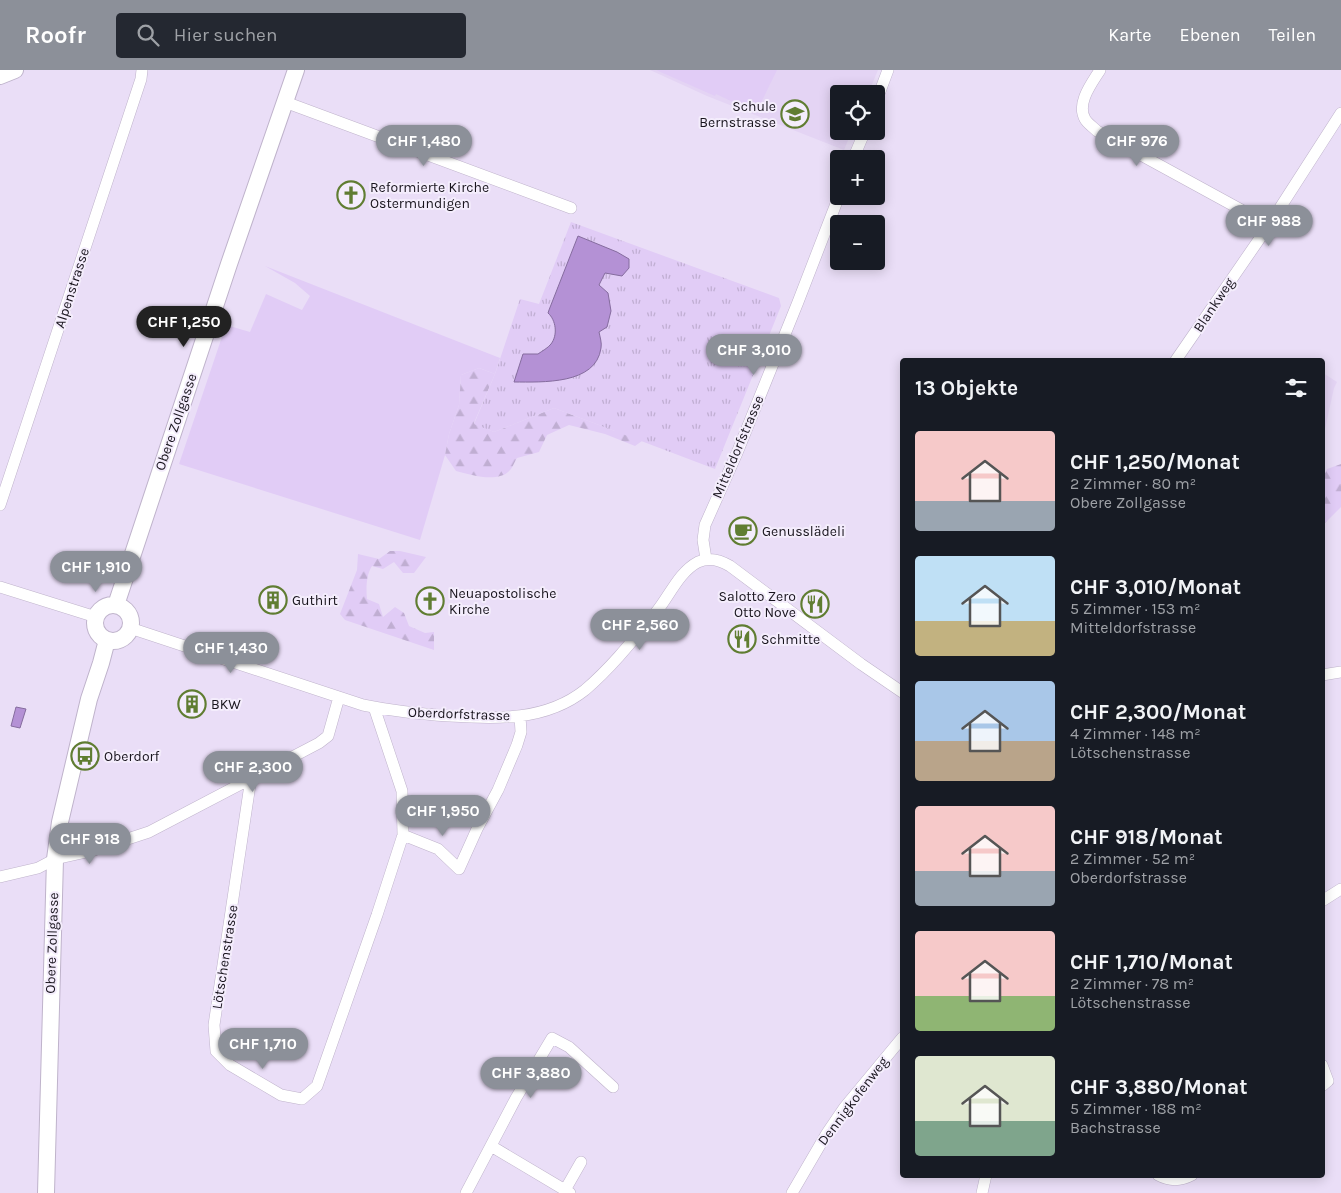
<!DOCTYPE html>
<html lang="de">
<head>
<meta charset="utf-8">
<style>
  :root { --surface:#171b24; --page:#242831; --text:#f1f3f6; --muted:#9ea1a6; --accent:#8c9099 }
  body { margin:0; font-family:Karla,sans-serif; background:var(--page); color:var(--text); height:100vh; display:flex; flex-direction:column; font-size:19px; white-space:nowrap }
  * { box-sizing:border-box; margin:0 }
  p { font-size:16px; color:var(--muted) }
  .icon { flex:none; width:28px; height:28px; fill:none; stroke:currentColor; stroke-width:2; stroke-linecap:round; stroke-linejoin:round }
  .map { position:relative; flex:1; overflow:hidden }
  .sheet { position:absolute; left:900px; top:288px; width:425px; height:820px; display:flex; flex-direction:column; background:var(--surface); border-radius:5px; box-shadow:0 2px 12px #0003 }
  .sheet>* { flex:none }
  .tools { position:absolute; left:830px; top:15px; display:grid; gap:10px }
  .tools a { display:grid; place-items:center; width:55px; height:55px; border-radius:5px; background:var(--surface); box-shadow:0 2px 12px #0003; font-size:25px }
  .price { position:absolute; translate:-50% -42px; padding:0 11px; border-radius:18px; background:var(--accent); color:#fff; font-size:16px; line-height:32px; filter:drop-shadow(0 1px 2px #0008) }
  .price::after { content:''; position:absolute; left:50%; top:30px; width:15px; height:11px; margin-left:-8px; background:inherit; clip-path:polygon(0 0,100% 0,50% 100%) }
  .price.selected { background:#222; color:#fff }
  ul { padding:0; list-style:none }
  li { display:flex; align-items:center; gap:15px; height:125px; padding:0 15px }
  li span { display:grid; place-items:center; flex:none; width:140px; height:100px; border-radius:5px; color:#555 }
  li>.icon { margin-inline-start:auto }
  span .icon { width:60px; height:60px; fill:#fffc; stroke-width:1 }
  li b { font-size:21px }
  h2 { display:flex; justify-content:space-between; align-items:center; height:60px; padding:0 15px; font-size:21px }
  header { display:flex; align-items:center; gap:30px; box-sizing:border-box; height:70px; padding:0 25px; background:var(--accent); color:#fff }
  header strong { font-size:24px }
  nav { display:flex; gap:28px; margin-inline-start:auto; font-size:18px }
  .search { width:350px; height:45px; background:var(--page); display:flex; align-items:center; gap:12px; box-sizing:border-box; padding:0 18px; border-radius:5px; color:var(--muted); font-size:19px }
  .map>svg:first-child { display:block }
  .built { fill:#e4d4f4 }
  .grass { fill:#e1ccf6 }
  .forest { fill:url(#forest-firs) }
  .park { fill:url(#park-tufts) }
  .water { fill:#b491d5; stroke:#856c9e }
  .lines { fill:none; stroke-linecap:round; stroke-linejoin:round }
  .street-casing { stroke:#bfb3cb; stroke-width:12 }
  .secondary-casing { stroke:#bfb3cb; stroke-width:18 }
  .street { stroke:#fff; stroke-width:11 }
  .secondary { stroke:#fff; stroke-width:16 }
  .labels { text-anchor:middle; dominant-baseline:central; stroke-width:4; stroke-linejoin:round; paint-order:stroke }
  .poi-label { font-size:14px; fill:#18141d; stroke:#f4edfc; text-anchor:start }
  .street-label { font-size:14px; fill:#18141d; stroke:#f4edfc }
</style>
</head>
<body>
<header>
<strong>Roofr</strong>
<div class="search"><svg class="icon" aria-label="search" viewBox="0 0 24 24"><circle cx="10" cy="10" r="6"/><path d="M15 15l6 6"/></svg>Hier suchen</div>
<nav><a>Karte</a><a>Ebenen</a><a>Teilen</a></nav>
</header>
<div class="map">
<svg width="1341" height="1123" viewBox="0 0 1341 1123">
  <defs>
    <pattern id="forest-firs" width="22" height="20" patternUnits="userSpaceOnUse" patternTransform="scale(1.25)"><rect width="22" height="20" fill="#e1ccf6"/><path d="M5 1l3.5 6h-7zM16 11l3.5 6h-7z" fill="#c0aed2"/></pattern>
    <pattern id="park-tufts" width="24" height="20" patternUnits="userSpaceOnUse" patternTransform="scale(1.25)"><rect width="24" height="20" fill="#e1ccf6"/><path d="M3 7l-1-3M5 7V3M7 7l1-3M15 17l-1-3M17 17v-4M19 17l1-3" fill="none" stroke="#c0aed2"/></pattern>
  </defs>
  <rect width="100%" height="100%" fill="#eadef7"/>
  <path class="built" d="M 650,0 L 878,0 L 868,24 L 839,24 L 839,61 L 852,61 L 844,80 L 707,26 Z
    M 1323,303 L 1337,312 L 1334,318 L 1323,368 Z"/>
  <path class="grass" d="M 656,0 L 777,0 L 756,43 L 716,24 L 715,26 Z
    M 265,196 L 500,288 L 495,304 L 479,298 L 461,305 L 459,335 L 449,364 L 445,385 L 420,470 L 179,394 L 226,255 L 250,262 L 266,224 L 302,240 L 310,226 L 295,213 Z"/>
  <path class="forest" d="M 479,298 L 495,304 L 474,353 L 494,362 L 554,338 L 615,361 L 655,334 L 642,371 L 635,376 L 605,364 L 569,355 L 547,365 L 539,382 L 517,388 C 515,391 513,396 511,399 C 499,414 472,405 456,401 L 445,385 L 449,364 L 459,335 L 461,305 Z
    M 1341,394 L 1341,437 L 1323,455 L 1323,407 L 1327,399 Z
    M 390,481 L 400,481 L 426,487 L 414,503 L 403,503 L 394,492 L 383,499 L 372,496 C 366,505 366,519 367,529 L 379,534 L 383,547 L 395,537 L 404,543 L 409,556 L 425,563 L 434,562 L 434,580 L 345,550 L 340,544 L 357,500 L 358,484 L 379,489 Z"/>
  <path class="park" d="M 571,152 L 779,228 L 781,236 L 715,399 L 554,338 L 494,362 L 474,354 L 495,304 L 520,229 L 539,234 Z"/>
  <path class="water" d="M 578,166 L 617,182 L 629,189 L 629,198 L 622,206 L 605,203 L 599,215 L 608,223 L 611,241 L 607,257 L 599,262 C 600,267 602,273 601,278 C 596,315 542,312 514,312 L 523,284 L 538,284 C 542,281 548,278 551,274 C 558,265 556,250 548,243 L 549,240 Z
    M 16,637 L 26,639 L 20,658 L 11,656 Z"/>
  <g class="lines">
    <g class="street-casing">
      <path id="street" d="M 1100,0 C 1092,13 1076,33 1085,49 C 1087,53 1093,57 1097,61 L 1269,155
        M 285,32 L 571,138
        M 876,32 L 888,0
        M 853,89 L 865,61
        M 1176,290 L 1269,155 L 1341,43
        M 0,435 L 141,9 L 142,0
        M 706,489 L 703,470 L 705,455 L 737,383 L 798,232 L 839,126
        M 0,517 L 96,547
        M 130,558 L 363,635 C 392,641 421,644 450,646 C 497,649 546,651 585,620 C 612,597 634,569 657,541 C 670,525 679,502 698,492 C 709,487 720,490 730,496 L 861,594 L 902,622
        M 1322,605 L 1341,602
        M 374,637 L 402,721 L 403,765 L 438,779 L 459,799 L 477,759 L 498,720 L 517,675 L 521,662 L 520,646
        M 251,708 L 214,955 L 216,981 L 230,995 L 281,1025 L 302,1029 L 317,1016 L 377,845 L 403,765
        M 0,807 L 38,798 L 55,789 L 91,781 L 149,762 L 319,673 L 328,666 L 339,627
        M 1322,831 L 1341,819
        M 1322,995 L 1328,1011 L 1322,1016
        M 491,1076 L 570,1123
        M 1158,1105 C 1169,1111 1181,1111 1192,1105
        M 565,1120 L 581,1092
        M 466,1123 L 516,1028 L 552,968 L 569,977 L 613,1017
        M 792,1123 L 827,1063 L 844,1038 L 902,968
        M 982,1123 L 986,1105"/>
    </g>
    <g class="secondary-casing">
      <path id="secondary" d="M 0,6 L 15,0
        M95 553a18 18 0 1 1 36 0a18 18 0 1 1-36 0Z
        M 116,535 L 229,194 L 296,0
        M 46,1123 L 55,789 L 60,752 L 89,629 L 101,593 L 107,570"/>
    </g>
    <use href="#street" class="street"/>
    <use href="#secondary" class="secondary"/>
  </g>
  <defs>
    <g id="school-ring" transform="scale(1.4375)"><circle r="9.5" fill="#f4edfc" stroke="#607d32" stroke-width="1.5"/><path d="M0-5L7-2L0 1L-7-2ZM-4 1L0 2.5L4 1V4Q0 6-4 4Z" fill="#607d32"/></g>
    <g id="church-ring" transform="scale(1.4375)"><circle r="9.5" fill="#f4edfc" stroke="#607d32" stroke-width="1.5"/><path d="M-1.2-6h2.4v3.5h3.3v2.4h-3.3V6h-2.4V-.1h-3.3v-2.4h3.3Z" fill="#607d32"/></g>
    <g id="cafe-ring" transform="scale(1.4375)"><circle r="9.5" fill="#f4edfc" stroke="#607d32" stroke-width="1.5"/><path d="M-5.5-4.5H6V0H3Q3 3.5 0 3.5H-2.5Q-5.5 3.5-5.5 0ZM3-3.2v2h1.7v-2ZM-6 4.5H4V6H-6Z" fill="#607d32"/></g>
    <g id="building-ring" transform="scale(1.4375)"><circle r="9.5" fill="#f4edfc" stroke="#607d32" stroke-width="1.5"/><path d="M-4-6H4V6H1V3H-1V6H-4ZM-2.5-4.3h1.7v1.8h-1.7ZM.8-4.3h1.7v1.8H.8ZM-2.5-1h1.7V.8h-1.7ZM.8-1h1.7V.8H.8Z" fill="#607d32"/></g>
    <g id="restaurant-ring" transform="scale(1.4375)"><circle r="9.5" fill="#f4edfc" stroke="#607d32" stroke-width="1.5"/><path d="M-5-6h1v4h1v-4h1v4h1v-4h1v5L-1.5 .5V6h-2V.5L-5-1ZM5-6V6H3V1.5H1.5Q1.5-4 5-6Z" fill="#607d32"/></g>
    <g id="bus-ring" transform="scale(1.4375)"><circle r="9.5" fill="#f4edfc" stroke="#607d32" stroke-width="1.5"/><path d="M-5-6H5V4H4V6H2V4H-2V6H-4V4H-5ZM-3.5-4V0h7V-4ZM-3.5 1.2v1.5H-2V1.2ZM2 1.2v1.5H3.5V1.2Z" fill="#607d32"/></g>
  </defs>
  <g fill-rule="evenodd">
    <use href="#school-ring" x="795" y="44"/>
    <use href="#church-ring" x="351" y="125"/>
    <use href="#cafe-ring" x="743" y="461"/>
    <use href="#building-ring" x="273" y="530"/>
    <use href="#church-ring" x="430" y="531"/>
    <use href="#restaurant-ring" x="815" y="534"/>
    <use href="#restaurant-ring" x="742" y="569"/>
    <use href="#building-ring" x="192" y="634"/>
    <use href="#bus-ring" x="85" y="686"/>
  </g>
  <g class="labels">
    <g class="poi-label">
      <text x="776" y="36" text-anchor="end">Schule<tspan x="776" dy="16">Bernstrasse</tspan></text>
      <text x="370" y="117">Reformierte Kirche<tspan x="370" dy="16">Ostermundigen</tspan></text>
      <text x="762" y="461">Genusslädeli</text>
      <text x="449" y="523">Neuapostolische<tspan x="449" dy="16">Kirche</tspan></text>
      <text x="796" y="526" text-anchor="end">Salotto Zero<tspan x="796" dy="16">Otto Nove</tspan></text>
      <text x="292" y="530">Guthirt</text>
      <text x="761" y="569">Schmitte</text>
      <text x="211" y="634">BKW</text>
      <text x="104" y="686">Oberdorf</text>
    </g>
    <g class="street-label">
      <text transform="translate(72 218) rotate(-72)">Alpenstrasse</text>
      <text transform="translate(1214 235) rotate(-56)">Blankweg</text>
      <text transform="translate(176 352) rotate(-71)">Obere Zollgasse</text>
      <text transform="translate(738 377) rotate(-67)">Mitteldorfstrasse</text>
      <text transform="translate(459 644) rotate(2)">Oberdorfstrasse</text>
      <text transform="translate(52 873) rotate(-88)">Obere Zollgasse</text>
      <text transform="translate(225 887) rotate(-81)">Lötschenstrasse</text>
      <text transform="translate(853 1031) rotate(-53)">Dennigkofenweg</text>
    </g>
  </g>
</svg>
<div class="tools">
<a><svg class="icon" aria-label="locate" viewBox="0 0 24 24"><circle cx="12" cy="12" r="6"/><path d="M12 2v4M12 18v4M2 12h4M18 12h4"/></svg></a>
<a>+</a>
<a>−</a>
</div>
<b class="price" style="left:424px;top:97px">CHF 1,480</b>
<b class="price" style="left:1137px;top:97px">CHF 976</b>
<b class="price" style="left:1269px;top:177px">CHF 988</b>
<b class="price selected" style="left:184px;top:278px">CHF 1,250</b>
<b class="price" style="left:754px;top:306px">CHF 3,010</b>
<b class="price" style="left:96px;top:523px">CHF 1,910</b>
<b class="price" style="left:640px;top:581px">CHF 2,560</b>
<b class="price" style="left:231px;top:604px">CHF 1,430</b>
<b class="price" style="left:253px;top:723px">CHF 2,300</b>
<b class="price" style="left:443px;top:767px">CHF 1,950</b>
<b class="price" style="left:90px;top:795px">CHF 918</b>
<b class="price" style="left:263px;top:1000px">CHF 1,710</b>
<b class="price" style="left:531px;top:1029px">CHF 3,880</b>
<section class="sheet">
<h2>13 Objekte<svg class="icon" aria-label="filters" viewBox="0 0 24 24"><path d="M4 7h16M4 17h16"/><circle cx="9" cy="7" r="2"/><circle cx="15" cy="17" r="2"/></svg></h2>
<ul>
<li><span style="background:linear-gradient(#f6c9c9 70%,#9aa5b1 0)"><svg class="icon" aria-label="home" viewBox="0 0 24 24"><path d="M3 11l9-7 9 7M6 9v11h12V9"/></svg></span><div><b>CHF 1,250/Monat</b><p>2 Zimmer · 80 m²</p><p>Obere Zollgasse</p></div></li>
<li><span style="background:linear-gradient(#bfe0f5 65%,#c2b280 0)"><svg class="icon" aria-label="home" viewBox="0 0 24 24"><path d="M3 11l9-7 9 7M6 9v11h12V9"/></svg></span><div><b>CHF 3,010/Monat</b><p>5 Zimmer · 153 m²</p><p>Mitteldorfstrasse</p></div></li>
<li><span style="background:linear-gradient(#a9c7e8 60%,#b9a48a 0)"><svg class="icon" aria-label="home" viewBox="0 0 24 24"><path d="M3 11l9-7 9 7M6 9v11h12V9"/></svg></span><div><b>CHF 2,300/Monat</b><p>4 Zimmer · 148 m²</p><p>Lötschenstrasse</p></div></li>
<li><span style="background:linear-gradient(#f6c9c9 65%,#9aa5b1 0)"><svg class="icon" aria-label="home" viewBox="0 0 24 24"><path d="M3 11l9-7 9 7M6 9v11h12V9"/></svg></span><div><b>CHF 918/Monat</b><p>2 Zimmer · 52 m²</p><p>Oberdorfstrasse</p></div></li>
<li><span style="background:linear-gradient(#f6c9c9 65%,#8fb573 0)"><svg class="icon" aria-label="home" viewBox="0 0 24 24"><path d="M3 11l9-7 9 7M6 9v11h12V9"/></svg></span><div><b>CHF 1,710/Monat</b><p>2 Zimmer · 78 m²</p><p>Lötschenstrasse</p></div></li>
<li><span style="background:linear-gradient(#dfe7d0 65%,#7fa58c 0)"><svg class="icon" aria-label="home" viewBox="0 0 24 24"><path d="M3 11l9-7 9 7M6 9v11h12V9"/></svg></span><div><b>CHF 3,880/Monat</b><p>5 Zimmer · 188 m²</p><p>Bachstrasse</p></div></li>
</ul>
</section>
</div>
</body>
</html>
